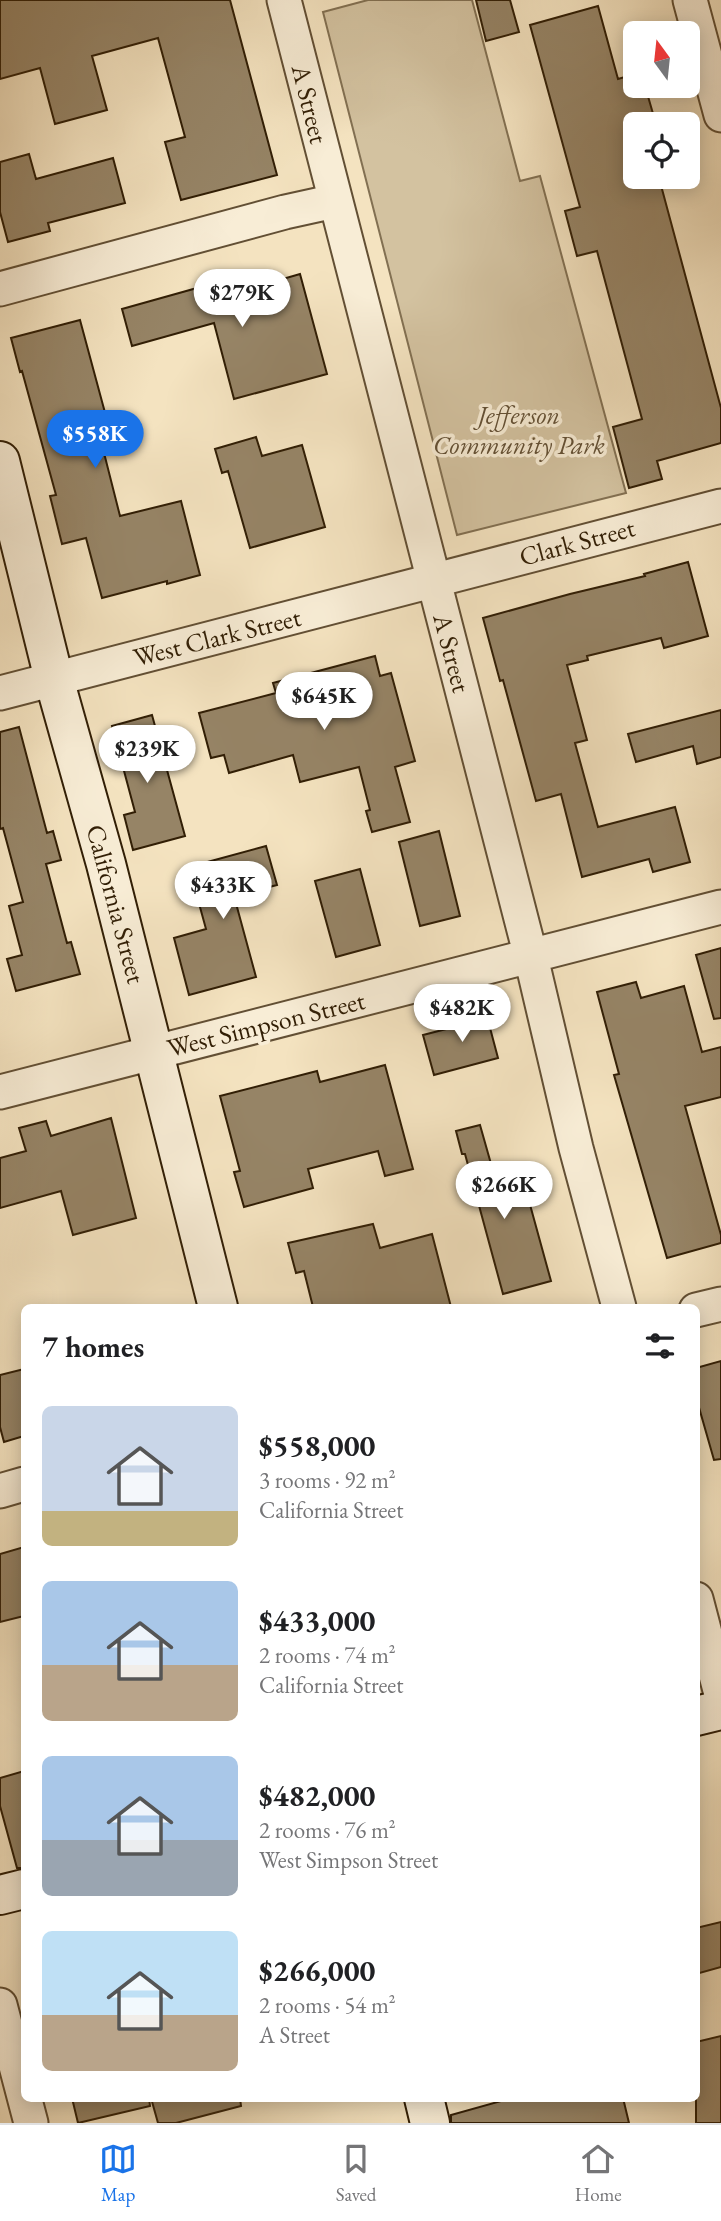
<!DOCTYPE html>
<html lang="en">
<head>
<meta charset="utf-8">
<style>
  :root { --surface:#fff; --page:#f6f6f6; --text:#202124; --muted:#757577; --line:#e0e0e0; --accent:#1a73e8 }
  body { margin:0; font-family:"EB Garamond",serif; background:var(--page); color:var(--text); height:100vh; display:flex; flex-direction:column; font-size:26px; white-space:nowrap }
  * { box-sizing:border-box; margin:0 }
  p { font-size:23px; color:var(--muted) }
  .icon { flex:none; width:38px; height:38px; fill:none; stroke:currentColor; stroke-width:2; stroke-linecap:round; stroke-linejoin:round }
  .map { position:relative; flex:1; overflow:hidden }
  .details { position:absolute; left:21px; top:1304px; width:679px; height:798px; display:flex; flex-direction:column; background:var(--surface); border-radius:10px; box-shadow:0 4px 18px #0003 }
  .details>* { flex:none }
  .needle { width:46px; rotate:345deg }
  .buttons { position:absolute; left:623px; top:21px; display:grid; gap:14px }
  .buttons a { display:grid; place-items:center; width:77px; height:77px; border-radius:10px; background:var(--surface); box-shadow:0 4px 18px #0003; font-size:35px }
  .price { position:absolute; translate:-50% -60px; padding:0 16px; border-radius:24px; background:#fff; color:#222; font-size:23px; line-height:46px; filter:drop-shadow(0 2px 4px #0008) }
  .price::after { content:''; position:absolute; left:50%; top:42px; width:21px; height:16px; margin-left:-10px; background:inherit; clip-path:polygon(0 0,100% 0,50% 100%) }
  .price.selected { background:var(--accent); color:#fff }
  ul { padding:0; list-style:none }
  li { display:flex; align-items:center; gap:21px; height:175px; padding:0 21px }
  li span { display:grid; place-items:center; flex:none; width:196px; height:140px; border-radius:10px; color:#555 }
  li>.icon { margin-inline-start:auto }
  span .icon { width:84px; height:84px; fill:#fffc; stroke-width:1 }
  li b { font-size:30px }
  h2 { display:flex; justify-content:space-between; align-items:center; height:84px; padding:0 21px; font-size:30px }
  .tabs { display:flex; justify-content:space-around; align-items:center; height:98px; border-top:2px solid var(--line); background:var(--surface); font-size:19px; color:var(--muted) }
  .tabs a { display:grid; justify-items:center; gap:4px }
  .tabs .selected { color:var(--accent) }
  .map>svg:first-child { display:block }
  .green { fill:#d3c2a0; stroke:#827052; stroke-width:2 }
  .building { fill:#968466; stroke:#311e05; stroke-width:2 }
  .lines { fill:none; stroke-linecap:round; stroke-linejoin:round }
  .street-casing { stroke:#624f34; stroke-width:37 }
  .secondary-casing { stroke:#311e05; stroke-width:42 }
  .street { stroke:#f8edd6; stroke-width:33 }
  .secondary { stroke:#f8edd6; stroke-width:38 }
  .labels { text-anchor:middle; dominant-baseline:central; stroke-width:7; stroke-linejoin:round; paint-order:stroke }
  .street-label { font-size:26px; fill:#311e05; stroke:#f8edd6 }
  .park-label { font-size:26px; font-style:italic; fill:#624f34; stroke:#f8edd6 }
</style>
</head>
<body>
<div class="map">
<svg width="721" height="2123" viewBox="0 0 721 2123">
  <rect width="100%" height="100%" fill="#f4e3c0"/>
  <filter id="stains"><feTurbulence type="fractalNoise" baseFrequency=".00286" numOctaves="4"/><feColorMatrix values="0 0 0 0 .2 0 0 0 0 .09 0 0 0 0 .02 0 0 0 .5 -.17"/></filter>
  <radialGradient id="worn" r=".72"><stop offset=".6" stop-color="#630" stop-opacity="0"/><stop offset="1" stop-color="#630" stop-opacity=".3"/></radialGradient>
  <path class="green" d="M 368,0 L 472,0 L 520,181 L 540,176 L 626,493 L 457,535 L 323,12 Z"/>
  <path class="building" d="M 0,0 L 230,0 L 277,175 L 181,200 L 165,142 L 185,137 L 158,38 L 92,56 L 107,110 L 55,124 L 40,68 L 0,79 Z
    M 476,0 L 510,0 L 519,32 L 486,41 Z
    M 598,6 L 618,79 L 635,74 L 635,86 L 645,86 L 656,124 L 635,124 L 635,184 L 659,178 L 721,408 L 721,443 L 657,461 L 662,479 L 629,488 L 613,427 L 642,419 L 597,251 L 577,256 L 565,211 L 580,207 L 530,25 Z
    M 29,154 L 36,179 L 113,158 L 125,203 L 48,223 L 50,231 L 8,242 L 0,212 L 0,162 Z
    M 259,274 L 262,285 L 300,274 L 327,374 L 234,399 L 214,323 L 132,346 L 122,309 L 222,281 L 223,283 Z
    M 80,320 L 114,446 L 103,449 L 120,516 L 181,501 L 200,575 L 167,584 L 167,581 L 102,598 L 86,538 L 62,544 L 50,496 L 56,495 L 22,371 L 20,372 L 11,338 Z
    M 256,437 L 262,456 L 302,445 L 325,527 L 250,548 L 228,471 L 222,473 L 215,449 Z
    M 688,562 L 708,636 L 664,648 L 661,638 L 587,656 L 588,660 L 567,665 L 587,740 L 575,743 L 598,827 L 675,807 L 690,862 L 653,872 L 649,859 L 582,877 L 561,794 L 536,801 L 503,680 L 500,681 L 483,618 L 570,594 L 645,576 L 644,574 Z
    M 375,656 L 380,676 L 391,673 L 415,761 L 395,767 L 410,822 L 372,832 L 366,811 L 370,810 L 359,767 L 300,782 L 293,755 L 229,773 L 224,755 L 211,758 L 199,713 L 276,693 L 273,683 Z
    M 721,710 L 721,757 L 697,764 L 693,746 L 636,762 L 628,734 Z
    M 152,715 L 185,836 L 133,850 L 124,815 L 135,812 L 112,726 Z
    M 19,727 L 47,833 L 53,831 L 61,860 L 46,864 L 67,943 L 71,942 L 80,974 L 16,991 L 7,959 L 22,955 L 9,906 L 23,902 L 3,828 L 0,829 L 0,732 Z
    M 439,831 L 460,916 L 420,926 L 399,842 Z
    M 266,846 L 277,885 L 234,896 L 256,977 L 189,995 L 174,938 L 206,929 L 189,867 Z
    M 360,869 L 380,945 L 336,957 L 315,881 Z
    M 721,948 L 721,1018 L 714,1019 L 696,955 Z
    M 636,982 L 641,998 L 684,986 L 702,1052 L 721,1047 L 721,1097 L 685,1106 L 721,1235 L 721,1243 L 667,1258 L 614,1075 L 619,1074 L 597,992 Z
    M 485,1009 L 498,1058 L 434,1075 L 423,1035 L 458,1026 L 455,1017 Z
    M 385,1065 L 413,1169 L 385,1176 L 378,1151 L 308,1169 L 313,1188 L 244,1207 L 234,1172 L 240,1171 L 220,1096 L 317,1071 L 320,1082 Z
    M 111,1118 L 136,1218 L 73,1235 L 61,1191 L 0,1208 L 0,1158 L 26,1151 L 19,1128 L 46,1121 L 51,1136 Z
    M 480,1125 L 497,1185 L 506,1183 L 513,1206 L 529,1201 L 551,1281 L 503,1294 L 465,1154 L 462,1154 L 456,1131 Z
    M 373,1224 L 380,1248 L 432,1234 L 451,1307 L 313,1307 L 304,1271 L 296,1273 L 288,1243 Z
    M 721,1361 L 721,1459 L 714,1460 L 696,1397 L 696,1368 Z
    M 24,1369 L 24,1436 L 4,1442 L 0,1427 L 0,1375 Z
    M 24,1547 L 24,1616 L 0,1622 L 0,1554 Z
    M 24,1771 L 24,1868 L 17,1868 L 0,1806 L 0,1778 Z
    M 721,1922 L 721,1967 L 696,1974 L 696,1928 Z
    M 721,2036 L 721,2123 L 696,2123 L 696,2042 Z
    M 72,2098 L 149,2098 L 150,2106 L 78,2123 Z
    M 151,2098 L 240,2098 L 241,2106 L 176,2123 L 158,2123 Z
    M 512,2098 L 623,2098 L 629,2123 L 451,2123 L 451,2115 Z"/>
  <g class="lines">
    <g class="street-casing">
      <path id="street" d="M 284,0 L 531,957 L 576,1148 L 619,1307
        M 690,0 L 721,115
        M 0,289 L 285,212 L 335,201
        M 0,693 L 721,506
        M 0,1092 L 721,907
        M 696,1310 L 721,1304
        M 0,1491 L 24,1484
        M 696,1599 L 721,1694
        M 0,2005 L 31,2123"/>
    </g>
    <g class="secondary-casing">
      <path id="secondary" d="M 0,461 L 54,679 L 106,864 L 218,1307
        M 696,1716 L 721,1710
        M 0,1895 L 24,1889
        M 424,2098 L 430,2123"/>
    </g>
    <use href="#street" class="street"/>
    <use href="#secondary" class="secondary"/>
  </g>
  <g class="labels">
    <g class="street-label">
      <text transform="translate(310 104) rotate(76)">A Street</text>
      <text transform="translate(577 542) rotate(-15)">Clark Street</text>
      <text transform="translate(217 637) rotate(-14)">West Clark Street</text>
      <text transform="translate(452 653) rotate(75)">A Street</text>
      <text transform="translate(116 904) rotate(75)">California Street</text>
      <text transform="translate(266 1024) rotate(-14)">West Simpson Street</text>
    </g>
    <g class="park-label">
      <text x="519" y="415">Jefferson<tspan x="519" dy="30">Community Park</tspan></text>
    </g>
  </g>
  <rect width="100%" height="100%" filter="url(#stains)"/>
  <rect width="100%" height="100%" fill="url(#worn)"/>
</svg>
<div class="buttons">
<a><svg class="needle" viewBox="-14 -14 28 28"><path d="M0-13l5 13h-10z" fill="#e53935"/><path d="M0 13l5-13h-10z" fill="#757577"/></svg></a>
<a><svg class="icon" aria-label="locate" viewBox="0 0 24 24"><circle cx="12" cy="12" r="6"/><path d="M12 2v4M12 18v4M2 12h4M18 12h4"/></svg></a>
</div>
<b class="price" style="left:242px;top:329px">$279K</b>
<b class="price selected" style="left:95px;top:470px">$558K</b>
<b class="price" style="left:324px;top:732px">$645K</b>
<b class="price" style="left:147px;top:785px">$239K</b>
<b class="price" style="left:223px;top:921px">$433K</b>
<b class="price" style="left:462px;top:1044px">$482K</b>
<b class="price" style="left:504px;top:1221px">$266K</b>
<section class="details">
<h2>7 homes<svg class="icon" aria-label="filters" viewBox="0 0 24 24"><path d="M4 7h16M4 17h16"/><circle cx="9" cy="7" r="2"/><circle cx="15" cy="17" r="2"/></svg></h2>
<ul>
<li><span style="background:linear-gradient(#c9d6e8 75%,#c2b280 0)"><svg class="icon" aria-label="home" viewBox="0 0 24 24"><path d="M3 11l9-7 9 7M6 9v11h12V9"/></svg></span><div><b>$558,000</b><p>3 rooms · 92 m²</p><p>California Street</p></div></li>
<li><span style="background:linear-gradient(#a9c7e8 60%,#b9a48a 0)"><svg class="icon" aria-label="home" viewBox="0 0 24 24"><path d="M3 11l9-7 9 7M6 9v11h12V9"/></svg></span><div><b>$433,000</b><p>2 rooms · 74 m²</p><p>California Street</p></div></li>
<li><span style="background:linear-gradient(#a9c7e8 60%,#9aa5b1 0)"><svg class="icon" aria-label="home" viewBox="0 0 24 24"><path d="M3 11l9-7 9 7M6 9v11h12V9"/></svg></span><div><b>$482,000</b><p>2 rooms · 76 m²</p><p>West Simpson Street</p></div></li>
<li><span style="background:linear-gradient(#bfe0f5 60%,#b9a48a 0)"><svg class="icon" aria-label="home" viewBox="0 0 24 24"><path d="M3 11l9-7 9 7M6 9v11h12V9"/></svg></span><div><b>$266,000</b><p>2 rooms · 54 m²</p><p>A Street</p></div></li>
</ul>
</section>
</div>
<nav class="tabs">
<a class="selected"><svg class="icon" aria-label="map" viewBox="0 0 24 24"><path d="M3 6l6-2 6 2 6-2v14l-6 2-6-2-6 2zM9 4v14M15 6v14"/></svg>Map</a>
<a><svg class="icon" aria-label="saved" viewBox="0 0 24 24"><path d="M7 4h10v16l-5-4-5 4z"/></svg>Saved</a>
<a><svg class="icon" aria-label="home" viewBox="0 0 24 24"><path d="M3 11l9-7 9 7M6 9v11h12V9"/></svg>Home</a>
</nav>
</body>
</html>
